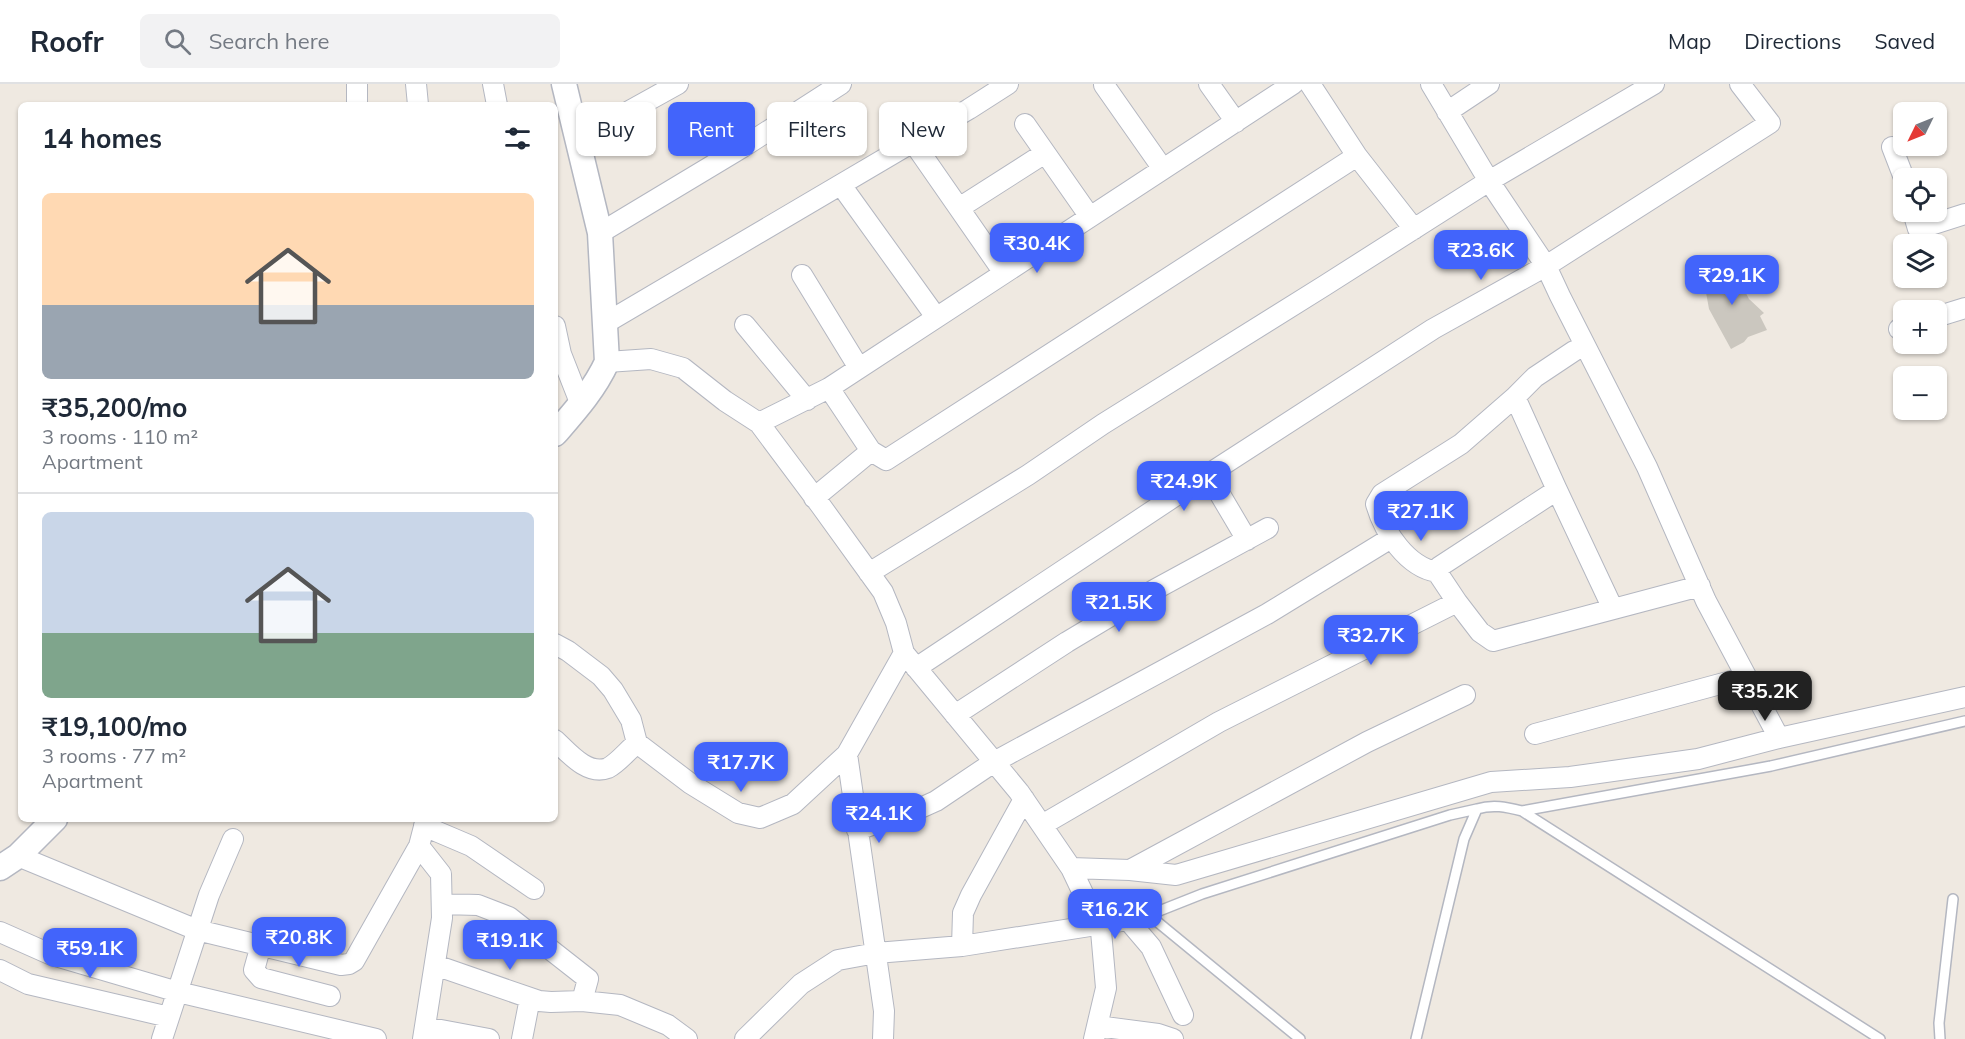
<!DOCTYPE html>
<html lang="en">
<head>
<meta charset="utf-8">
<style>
  :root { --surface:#fff; --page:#f2f2f3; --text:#1f2937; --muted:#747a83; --line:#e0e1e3; --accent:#4264fb }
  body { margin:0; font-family:Mulish,sans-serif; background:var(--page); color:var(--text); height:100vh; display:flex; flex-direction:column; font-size:22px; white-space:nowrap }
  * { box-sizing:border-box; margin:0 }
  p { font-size:20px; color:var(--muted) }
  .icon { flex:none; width:33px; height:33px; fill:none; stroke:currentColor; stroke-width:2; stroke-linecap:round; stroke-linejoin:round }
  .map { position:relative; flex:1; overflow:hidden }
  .panel { position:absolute; left:18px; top:18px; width:540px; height:720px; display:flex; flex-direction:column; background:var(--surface); border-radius:9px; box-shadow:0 2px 4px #0004 }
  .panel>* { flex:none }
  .guide { position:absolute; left:576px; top:18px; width:570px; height:54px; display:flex; gap:12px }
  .needle { width:39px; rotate:227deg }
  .tools { position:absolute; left:1893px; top:18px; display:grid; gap:12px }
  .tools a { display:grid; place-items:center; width:54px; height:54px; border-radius:9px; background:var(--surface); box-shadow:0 2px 4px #0004; font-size:30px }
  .price { position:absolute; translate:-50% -51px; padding:0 14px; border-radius:12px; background:var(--accent); color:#fff; font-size:20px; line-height:39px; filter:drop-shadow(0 2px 3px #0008) }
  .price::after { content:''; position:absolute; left:50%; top:36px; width:18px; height:14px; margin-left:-9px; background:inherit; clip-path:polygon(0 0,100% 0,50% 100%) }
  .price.selected { background:#222; color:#fff }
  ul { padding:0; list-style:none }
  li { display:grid; align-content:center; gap:12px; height:318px; padding:0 24px }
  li+li { border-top:2px solid var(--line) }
  li span { display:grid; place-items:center; height:186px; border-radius:9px; color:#555 }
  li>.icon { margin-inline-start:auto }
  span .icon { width:108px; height:108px; fill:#fffc; stroke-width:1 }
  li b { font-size:26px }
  h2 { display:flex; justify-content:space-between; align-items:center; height:72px; padding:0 24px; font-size:26px }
  .tag { padding:0 21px; border-radius:9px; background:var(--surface); box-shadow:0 2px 4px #0004; font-size:21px; line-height:54px }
  .tag.selected { background:var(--accent); color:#fff }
  header { display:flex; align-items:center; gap:36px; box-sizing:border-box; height:84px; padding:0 30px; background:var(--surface); border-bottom:2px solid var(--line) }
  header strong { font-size:28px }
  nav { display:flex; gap:33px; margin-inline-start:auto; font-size:21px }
  .search { width:420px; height:54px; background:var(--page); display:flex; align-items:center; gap:15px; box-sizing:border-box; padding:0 21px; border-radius:9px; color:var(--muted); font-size:22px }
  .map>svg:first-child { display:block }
  .building { fill:#cbc7bf }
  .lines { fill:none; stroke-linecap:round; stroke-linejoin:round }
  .service-casing { stroke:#b4b7c1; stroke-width:12 }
  .minor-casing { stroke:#b4b7c1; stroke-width:22 }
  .tertiary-casing { stroke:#b4b7c1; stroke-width:27 }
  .service { stroke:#fff; stroke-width:9 }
  .minor { stroke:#fff; stroke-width:20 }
  .tertiary { stroke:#fff; stroke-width:24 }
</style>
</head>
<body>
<header>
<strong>Roofr</strong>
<div class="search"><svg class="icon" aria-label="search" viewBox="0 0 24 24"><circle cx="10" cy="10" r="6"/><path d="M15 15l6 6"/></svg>Search here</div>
<nav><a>Map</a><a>Directions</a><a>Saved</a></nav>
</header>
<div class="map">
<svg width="1965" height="955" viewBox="0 0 1965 955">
  <rect width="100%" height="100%" fill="#efe9e1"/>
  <path class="building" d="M 1726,179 L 1730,185 L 1732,183 L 1744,195 L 1741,200 L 1749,215 L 1764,229 L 1760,232 L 1767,246 L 1748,253 L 1744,258 L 1731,265 L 1709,225 L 1703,192 Z"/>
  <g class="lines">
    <g class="service-casing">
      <path id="service" d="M 1522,727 L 1771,682 L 1965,637
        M 1149,831 L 1300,955
        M 1128,836 L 1149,831 L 1202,810 L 1450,731 L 1477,725
        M 1416,955 L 1464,755 L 1477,725 C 1493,720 1506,723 1522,727 L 1880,955
        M 1940,955 L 1939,939 L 1953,815"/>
    </g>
    <g class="minor-casing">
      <path id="minor" d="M 357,0 L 357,21
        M 416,0 L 418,21
        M 493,0 L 497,21
        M 1209,0 L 1236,38
        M 1310,0 L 1357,72
        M 1431,0 L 1489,97 L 1546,182 L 1560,212 L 1647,383 L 1706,517 L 1779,654
        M 1104,1 L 1163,85
        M 1447,28 L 1489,0
        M 1025,40 L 1090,133
        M 577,56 L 678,0
        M 913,58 L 1004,189
        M 1892,63 L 1904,94
        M 841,101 L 936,233
        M 959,124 L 1045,69
        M 1913,128 L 1918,145 L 1965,130
        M 600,149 L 743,63 L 841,0
        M 802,191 L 859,284
        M 1936,233 L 1965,224
        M 604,240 L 969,25 L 1008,0
        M 745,241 L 807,316
        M 555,242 L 561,270 L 581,321
        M 1899,245 L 1904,244
        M 607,278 L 651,275 L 683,284 L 725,317 L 759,339 L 821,422 L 883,508 L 896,539 L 904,569 L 1019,708 L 1071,784 L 1101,847 L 1106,904 L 1094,955
        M 829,304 L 871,367
        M 1515,313 L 1535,293 L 1574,267
        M 759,339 L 829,304 L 1293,0
        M 1208,390 L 1247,456
        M 814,414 L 871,367 L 886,376 L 1357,72 L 1414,145
        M 1437,488 C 1407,483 1384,448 1376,420 L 1382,410 L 1461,360 L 1515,313 L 1557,406
        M 869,489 L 1028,391 L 1103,340 L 1324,202 L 1489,97 L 1654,0
        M 1457,518 L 1437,488 L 1439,483 L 1557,406 L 1613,525
        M 555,560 L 568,567 L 601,592 L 613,606 L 631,636 L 637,659 L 691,700 L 738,729 L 760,734 L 793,720 L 847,670
        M 916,584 L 1184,406 L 1433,245 L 1546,182 L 1770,39 L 1740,0
        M 955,631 L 1067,558 L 1154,506 L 1268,444
        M 1535,650 L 1746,593
        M 555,656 C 568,668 587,692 608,684 C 618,679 628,666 637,659
        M 1042,741 L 1219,638 L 1457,518 L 1480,548 L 1493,557 L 1700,502
        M 424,742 L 471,762 L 534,805
        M 857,746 L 916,726 L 936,717 L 994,678 L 1267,530 L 1391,454
        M 18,772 L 197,846 L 341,881 L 349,880 L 354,877 L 419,762
        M 1071,784 L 1130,786 L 1367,658 L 1465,611
        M 1130,786 L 1176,791 L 1491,698 L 1570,693 L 1698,675 L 1779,654 L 1965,613
        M 442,820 L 478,821 L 509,833 L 588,895 L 582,917 L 620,921 L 668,941 L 687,955
        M 0,848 L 52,871 L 178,908 L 376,955
        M 261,861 L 254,886 L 261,894 L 330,912
        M 962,862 L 963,829 L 971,811 L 1024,715
        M 435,881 L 539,917 L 551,918 L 582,917
        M 0,886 L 28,900 L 169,933
        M 1097,942 L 1158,950 L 1173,955
        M 425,943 L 489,955
        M 162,955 L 209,811 L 233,755
        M 423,955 L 442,834 L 441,790 L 419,762 L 426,735
        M 522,955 L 530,914
        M 745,955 L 801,900 L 838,876 L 876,869 L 962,862 L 1128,836 L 1151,863 L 1183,931
        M 883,955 L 884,927 L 847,670 L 904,569"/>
    </g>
    <g class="tertiary-casing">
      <path id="tertiary" d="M 555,350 C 575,327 594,306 607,278 L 600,149 L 564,0
        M 0,784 L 18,772 L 55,735"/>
    </g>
    <use href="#service" class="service"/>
    <use href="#minor" class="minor"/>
    <use href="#tertiary" class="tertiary"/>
  </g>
</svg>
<div class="tools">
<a><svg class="needle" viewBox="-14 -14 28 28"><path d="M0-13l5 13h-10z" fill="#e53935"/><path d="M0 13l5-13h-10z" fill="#747a83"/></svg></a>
<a><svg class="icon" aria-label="locate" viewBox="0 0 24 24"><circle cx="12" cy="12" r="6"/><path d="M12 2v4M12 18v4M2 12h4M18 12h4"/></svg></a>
<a><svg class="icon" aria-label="layers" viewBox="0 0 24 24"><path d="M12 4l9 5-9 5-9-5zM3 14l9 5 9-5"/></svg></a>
<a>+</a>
<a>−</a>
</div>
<b class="price" style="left:1037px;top:190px">₹30.4K</b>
<b class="price" style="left:1481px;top:197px">₹23.6K</b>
<b class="price" style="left:1732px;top:222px">₹29.1K</b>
<b class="price" style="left:1184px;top:428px">₹24.9K</b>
<b class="price" style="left:1421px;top:458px">₹27.1K</b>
<b class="price" style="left:1119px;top:549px">₹21.5K</b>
<b class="price" style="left:1371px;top:582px">₹32.7K</b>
<b class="price selected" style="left:1765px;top:638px">₹35.2K</b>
<b class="price" style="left:741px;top:709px">₹17.7K</b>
<b class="price" style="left:879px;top:760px">₹24.1K</b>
<b class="price" style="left:1115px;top:856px">₹16.2K</b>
<b class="price" style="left:299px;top:884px">₹20.8K</b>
<b class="price" style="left:510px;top:887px">₹19.1K</b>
<b class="price" style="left:90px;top:895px">₹59.1K</b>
<div class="guide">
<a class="tag">Buy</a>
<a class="tag selected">Rent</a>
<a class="tag">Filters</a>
<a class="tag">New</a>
</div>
<section class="panel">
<h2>14 homes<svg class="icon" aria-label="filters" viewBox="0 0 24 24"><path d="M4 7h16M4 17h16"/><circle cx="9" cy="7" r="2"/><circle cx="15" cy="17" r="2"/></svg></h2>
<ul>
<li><span style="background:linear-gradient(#ffd9b3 60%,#9aa5b1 0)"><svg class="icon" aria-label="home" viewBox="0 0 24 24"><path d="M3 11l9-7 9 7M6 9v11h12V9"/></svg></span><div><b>₹35,200/mo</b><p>3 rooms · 110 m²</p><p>Apartment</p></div></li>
<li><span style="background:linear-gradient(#c9d6e8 65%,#7fa58c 0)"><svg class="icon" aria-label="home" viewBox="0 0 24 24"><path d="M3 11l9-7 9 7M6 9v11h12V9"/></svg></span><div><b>₹19,100/mo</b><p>3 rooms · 77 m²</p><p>Apartment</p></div></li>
</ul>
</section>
</div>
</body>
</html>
